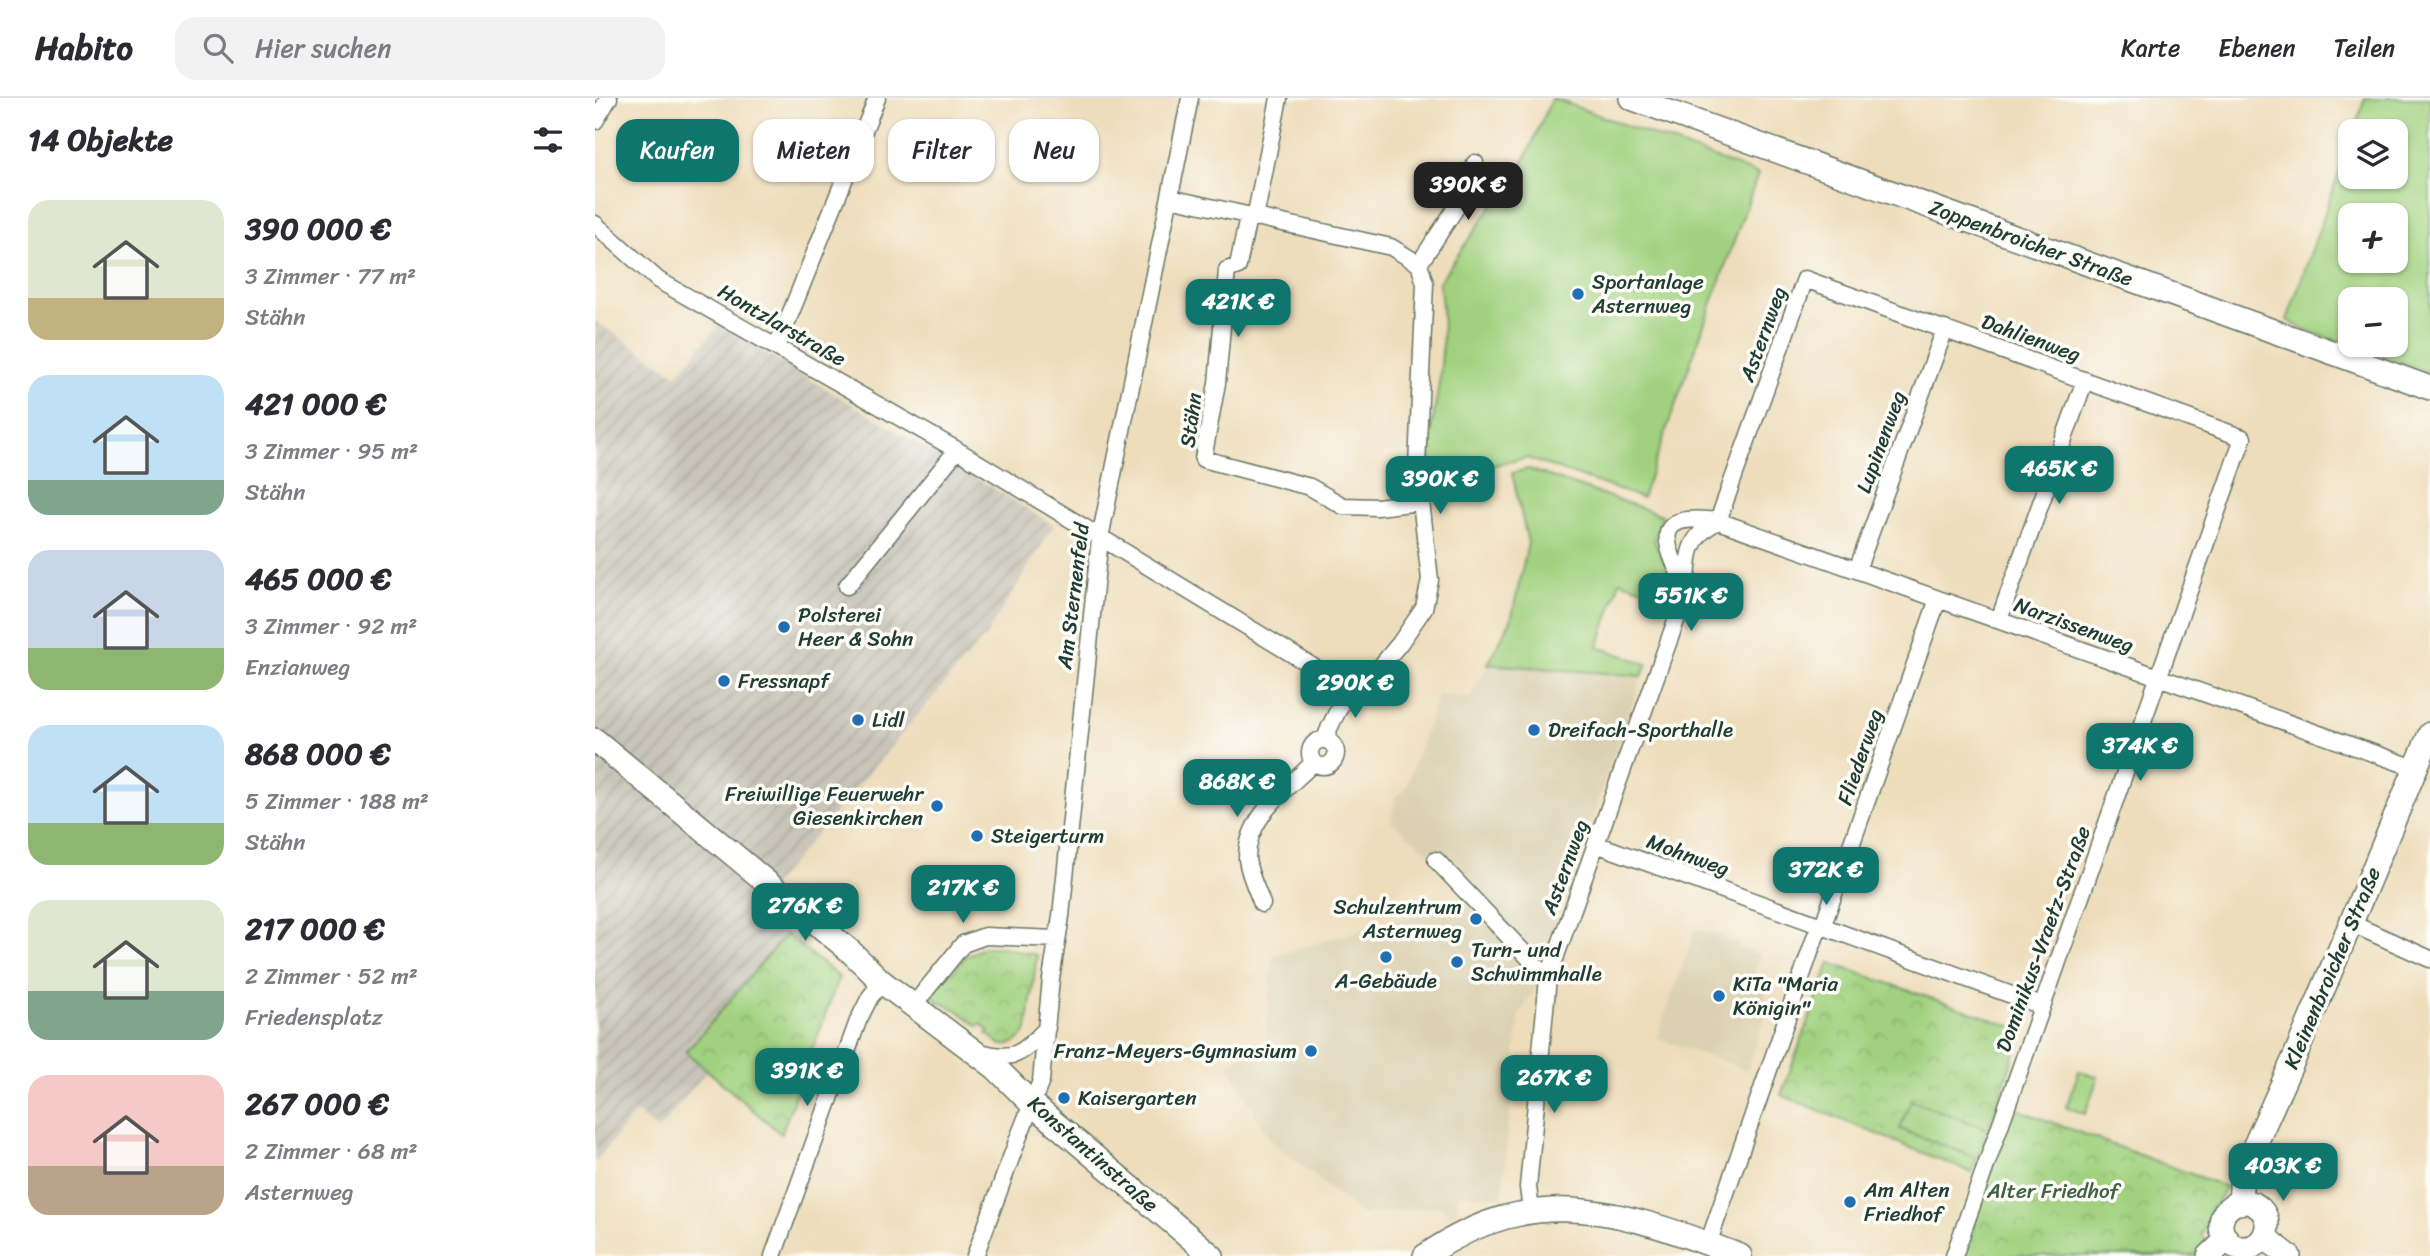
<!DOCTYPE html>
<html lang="de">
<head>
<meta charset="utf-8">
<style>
  :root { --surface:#fff; --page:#f2f2f3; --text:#2b2b33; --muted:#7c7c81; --line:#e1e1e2; --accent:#0f766e }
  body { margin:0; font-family:Sriracha,sans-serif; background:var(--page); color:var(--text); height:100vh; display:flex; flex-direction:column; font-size:26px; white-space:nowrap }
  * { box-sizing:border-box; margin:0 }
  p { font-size:23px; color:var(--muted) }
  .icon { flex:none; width:38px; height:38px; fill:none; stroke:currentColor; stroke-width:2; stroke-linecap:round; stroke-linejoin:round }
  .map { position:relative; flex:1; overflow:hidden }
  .panel { display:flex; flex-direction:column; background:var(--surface); width:595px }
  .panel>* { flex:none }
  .hud { position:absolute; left:21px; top:21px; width:665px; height:63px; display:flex; gap:14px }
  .fabs { position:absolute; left:1743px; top:21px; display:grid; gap:14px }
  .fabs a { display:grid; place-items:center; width:70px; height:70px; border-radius:14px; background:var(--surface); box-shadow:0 2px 5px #0004; font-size:35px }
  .price { position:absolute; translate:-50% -60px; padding:0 16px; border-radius:14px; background:var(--accent); color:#fff; font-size:23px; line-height:46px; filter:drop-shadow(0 2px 4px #0008) }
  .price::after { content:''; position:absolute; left:50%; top:42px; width:21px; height:16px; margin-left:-10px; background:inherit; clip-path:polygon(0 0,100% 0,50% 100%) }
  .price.on { background:#222; color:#fff }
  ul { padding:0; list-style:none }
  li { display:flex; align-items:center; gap:21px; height:175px; padding:0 28px }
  li span { display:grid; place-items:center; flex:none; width:196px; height:140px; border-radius:21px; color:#555 }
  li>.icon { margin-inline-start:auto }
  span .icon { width:84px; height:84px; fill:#fffc; stroke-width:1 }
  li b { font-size:30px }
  h2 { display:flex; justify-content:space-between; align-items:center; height:84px; padding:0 28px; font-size:30px }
  .tag { padding:0 24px; border-radius:21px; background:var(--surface); box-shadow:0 2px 5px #0004; font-size:24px; line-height:63px }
  .tag.on { background:var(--accent); color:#fff }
  header { display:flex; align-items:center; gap:42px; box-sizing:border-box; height:98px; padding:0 35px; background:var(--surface); border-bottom:2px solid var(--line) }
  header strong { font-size:33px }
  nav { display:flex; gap:38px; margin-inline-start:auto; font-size:24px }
  .search { width:490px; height:63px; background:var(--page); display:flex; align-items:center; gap:18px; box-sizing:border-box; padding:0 24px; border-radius:21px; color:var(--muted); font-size:26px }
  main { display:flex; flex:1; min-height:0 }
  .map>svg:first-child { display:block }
  .built { fill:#dbd1b2 }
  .industrial { fill:url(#industrial-furrows) }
  .grass { fill:#a1d17f; stroke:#60875a; stroke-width:2; fill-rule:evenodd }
  .park { fill:url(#park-crowns); stroke:#60875a; stroke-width:2 }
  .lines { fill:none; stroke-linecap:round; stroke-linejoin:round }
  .street-casing { stroke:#677563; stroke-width:19 }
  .secondary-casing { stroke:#677563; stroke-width:26 }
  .street { stroke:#fff; stroke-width:16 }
  .secondary { stroke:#fff; stroke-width:23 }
  .poi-dot { fill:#1f6fb2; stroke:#fdfcf7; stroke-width:2.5 }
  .labels { text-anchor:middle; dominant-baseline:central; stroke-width:7; stroke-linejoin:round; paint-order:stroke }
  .street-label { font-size:21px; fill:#1f3d34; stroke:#fdfcf7 }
  .poi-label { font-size:21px; fill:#1f3d34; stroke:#fdfcf7; text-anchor:start }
  .park-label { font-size:21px; fill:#406247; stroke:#fdfcf7 }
</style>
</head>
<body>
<header>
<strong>Habito</strong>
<div class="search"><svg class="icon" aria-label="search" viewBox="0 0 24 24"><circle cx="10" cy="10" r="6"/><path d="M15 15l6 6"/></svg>Hier suchen</div>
<nav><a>Karte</a><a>Ebenen</a><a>Teilen</a></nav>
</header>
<main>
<section class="panel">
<h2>14 Objekte<svg class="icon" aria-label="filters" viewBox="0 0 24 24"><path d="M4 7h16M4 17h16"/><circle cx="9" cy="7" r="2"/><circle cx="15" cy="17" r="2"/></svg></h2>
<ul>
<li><span style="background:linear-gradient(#dfe7d0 70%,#c2b280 0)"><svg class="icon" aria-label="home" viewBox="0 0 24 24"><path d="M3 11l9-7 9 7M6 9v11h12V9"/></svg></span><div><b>390 000 €</b><p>3 Zimmer · 77 m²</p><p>Stähn</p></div></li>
<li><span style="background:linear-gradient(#bfe0f5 75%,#7fa58c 0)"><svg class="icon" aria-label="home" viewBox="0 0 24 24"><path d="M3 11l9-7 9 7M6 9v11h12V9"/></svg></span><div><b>421 000 €</b><p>3 Zimmer · 95 m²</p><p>Stähn</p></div></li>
<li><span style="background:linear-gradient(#c9d6e8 70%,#8fb573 0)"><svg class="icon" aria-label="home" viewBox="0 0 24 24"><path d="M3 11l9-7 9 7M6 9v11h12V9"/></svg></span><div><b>465 000 €</b><p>3 Zimmer · 92 m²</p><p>Enzianweg</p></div></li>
<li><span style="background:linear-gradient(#bfe0f5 70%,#8fb573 0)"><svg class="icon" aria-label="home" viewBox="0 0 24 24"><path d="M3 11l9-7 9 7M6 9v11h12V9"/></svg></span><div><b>868 000 €</b><p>5 Zimmer · 188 m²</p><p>Stähn</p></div></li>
<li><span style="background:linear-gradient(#dfe7d0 65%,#7fa58c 0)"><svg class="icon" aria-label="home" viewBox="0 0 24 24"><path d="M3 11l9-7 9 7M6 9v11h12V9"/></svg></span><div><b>217 000 €</b><p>2 Zimmer · 52 m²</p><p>Friedensplatz</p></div></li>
<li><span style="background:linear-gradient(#f6c9c9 65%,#b9a48a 0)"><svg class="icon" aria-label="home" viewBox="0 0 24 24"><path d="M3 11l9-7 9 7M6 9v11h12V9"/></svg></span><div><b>267 000 €</b><p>2 Zimmer · 68 m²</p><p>Asternweg</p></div></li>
</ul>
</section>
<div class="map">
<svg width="1835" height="1158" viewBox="0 0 1835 1158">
  <defs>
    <pattern id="industrial-furrows" width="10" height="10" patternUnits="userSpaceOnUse" patternTransform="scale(1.75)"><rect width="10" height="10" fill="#c8c4b8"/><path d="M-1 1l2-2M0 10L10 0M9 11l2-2" fill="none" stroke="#aba99f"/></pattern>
    <pattern id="park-crowns" width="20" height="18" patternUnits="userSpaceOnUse" patternTransform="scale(1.75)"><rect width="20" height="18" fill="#a1d17f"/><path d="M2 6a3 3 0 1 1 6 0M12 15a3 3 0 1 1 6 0" fill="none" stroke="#8ab46e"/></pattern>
  </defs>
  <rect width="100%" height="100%" fill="#fdfcf7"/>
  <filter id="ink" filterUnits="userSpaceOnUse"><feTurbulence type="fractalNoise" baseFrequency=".0143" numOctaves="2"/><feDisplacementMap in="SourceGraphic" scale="14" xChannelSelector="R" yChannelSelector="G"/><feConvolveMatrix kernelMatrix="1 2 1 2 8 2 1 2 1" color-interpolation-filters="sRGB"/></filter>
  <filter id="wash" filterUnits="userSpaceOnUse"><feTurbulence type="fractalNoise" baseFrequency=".00686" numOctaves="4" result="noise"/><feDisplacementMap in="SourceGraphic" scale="28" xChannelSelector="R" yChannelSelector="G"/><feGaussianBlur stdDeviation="1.57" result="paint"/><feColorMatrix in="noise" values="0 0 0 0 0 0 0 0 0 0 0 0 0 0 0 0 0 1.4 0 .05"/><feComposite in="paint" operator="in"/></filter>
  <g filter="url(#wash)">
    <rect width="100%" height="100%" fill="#edb"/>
    <path class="built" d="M 893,566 L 1047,578 L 953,844 L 941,889 L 924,917 L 907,1099 L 864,1096 L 862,1114 L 855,1116 L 846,1108 L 766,1116 L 675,1042 L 633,966 L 670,947 L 678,858 L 877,799 L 849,766 L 796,724 L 800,699 L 810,692 L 843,597 L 875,600 Z
      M 1101,830 L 1143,845 L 1142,849 L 1165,857 L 1157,881 L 1175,888 L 1167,908 L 1170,919 L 1152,972 L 1061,940 Z"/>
    <path class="industrial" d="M 0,223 L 82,277 L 124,227 L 459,427 L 391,537 L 172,794 L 203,819 L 91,954 L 112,973 L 63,1032 L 41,1014 L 0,1064 Z"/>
    <path class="grass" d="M 957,0 L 1163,76 L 1047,400 L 932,360 L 867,374 L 837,383 C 831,353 838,322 843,292 C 848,258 850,219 844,184 L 932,57 Z
      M 1770,0 L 1835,0 L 1835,274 L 1709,232 L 1692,222 L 1755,44 L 1755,79 L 1801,79 L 1801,33 L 1759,33 ZM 1755,117 L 1801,117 L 1801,163 L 1755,163 ZM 1755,201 L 1801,201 L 1801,247 L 1755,247 Z
      M 933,371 L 1067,417 L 1059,442 L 1078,483 L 1078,490 L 1074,500 L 1025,483 L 1003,549 L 1052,566 L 1047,578 L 893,566 L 916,522 L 933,445 L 917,375 Z
      M 1484,973 L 1503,979 L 1490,1016 L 1471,1009 Z
      M 1294,1000 L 1316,1002 L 1393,1031 L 1382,1060 L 1305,1031 Z"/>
    <path class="park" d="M 191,836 L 244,879 L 186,1036 L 91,954 Z
      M 389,849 L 407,849 L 442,857 L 432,932 C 426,942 418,948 406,947 L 392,936 L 394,933 L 386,926 L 383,928 L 362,912 L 342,903 L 337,896 L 347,876 L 354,878 L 370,859 Z
      M 1235,865 L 1428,932 L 1393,1031 L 1316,1002 L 1305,1031 L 1382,1060 L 1377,1075 L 1186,997 Z
      M 1416,1009 L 1631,1089 L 1617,1112 L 1606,1137 L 1613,1143 L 1601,1158 L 1369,1158 Z"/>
  </g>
  <g filter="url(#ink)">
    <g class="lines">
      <g class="street-casing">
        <path id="street" d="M 0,23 L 14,0
          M 653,119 L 643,168 L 632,172 L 622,285 L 608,361 L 715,389 L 748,408 L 782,409 L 825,404
          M 660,120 L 684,0
          M 0,126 L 63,182 L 362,352 L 753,590 L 771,586 L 805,545 L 829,510 L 835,482 L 822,368 L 830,185 L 824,166 L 796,149 L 575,100
          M 824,166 L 876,87 L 880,65
          M 182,249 L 282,0
          M 1262,472 L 1350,231
          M 252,488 L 362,352
          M 1091,490 C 1069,444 1054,414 1123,423 L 1820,670
          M 1404,522 L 1490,282
          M715 655a13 13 0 1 1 26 0a13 13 0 1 1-26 0Z
          M 730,642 C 735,623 747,609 753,590
          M 1001,746 L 1447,908
          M 841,762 L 953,880
          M 667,806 C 662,792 653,774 652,760 C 652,718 691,692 718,665
          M 1755,825 L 1835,861
          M 318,908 L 368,846 L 390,838 L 462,841
          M 385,954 C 421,964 427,955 452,930
          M 936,1113 L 933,1089 L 953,880 L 1092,492 C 1093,461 1091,439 1123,423 L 1210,181 L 1648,340 L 1359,1158
          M 1113,1146 L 1221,837 L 1228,827 L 1343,501
          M 178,1158 L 263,923 L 275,899 L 287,884
          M 380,1158 L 424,1038 L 446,983 L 456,881 L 466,818 L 505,440 L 595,0"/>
      </g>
      <g class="secondary-casing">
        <path id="secondary" d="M 1036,0 L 1835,290
          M 0,642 L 255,853 L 287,884 L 401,970 L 437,1006 L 617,1158
          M1626 1127a23 23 0 1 1 46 0a23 23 0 1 1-46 0Z
          M 1645,1105 L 1647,1076 L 1701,956 L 1835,636
          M 1669,1139 L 1694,1158
          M 830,1158 C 941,1081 1031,1114 1145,1158
          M 1614,1158 L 1632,1141"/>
      </g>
      <use href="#street" class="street"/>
      <use href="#secondary" class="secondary"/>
    </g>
  </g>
  <g class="poi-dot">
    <circle cx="983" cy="196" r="7"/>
    <circle cx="189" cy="529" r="7"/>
    <circle cx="129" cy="583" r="7"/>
    <circle cx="263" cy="622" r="7"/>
    <circle cx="939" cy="632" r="7"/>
    <circle cx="342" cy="708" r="7"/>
    <circle cx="382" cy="738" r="7"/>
    <circle cx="881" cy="821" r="7"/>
    <circle cx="791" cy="859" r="7"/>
    <circle cx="862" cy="864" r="7"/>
    <circle cx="1124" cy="898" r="7"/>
    <circle cx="716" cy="953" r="7"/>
    <circle cx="469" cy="1000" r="7"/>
    <circle cx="1255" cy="1104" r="7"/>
  </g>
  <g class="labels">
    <g class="street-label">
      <text transform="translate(1436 145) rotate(20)">Zoppenbroicher Straße</text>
      <text transform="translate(187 227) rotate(30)">Hontzlarstraße</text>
      <text transform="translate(1168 236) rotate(-70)">Asternweg</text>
      <text transform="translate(1436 240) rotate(20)">Dahlienweg</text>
      <text transform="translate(596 322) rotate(-82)">Stähn</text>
      <text transform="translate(1286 344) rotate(-70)">Lupinenweg</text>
      <text transform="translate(478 498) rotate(-83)">Am Sternenfeld</text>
      <text transform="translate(1479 527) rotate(20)">Narzissenweg</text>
      <text transform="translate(1265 659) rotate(-71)">Fliederweg</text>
      <text transform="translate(1093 757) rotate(20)">Mohnweg</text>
      <text transform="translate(970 769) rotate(-70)">Asternweg</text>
      <text transform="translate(1448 841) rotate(-70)">Dominikus-Vraetz-Straße</text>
      <text transform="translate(1737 870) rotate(-67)">Kleinenbroicher Straße</text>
      <text transform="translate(498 1056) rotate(41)">Konstantinstraße</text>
    </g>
    <g class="poi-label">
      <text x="997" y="184">Sportanlage<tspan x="997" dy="24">Asternweg</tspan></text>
      <text x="203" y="517">Polsterei<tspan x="203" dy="24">Heer &amp; Sohn</tspan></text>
      <text x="143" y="583">Fressnapf</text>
      <text x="277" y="622">Lidl</text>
      <text x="953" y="632">Dreifach-Sporthalle</text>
      <text x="328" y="696" text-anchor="end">Freiwillige Feuerwehr<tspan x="328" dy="24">Giesenkirchen</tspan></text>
      <text x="396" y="738">Steigerturm</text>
      <text x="867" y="809" text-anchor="end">Schulzentrum<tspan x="867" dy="24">Asternweg</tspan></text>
      <text x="876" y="852">Turn- und<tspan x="876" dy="24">Schwimmhalle</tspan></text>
      <text x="791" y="883" text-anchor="middle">A-Gebäude</text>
      <text x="1138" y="886">KiTa "Maria<tspan x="1138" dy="24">Königin"</tspan></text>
      <text x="702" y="953" text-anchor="end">Franz-Meyers-Gymnasium</text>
      <text x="483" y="1000">Kaisergarten</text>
      <text x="1269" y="1092">Am Alten<tspan x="1269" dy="24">Friedhof</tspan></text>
    </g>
    <g class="park-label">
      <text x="1458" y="1093">Alter Friedhof</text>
    </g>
  </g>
</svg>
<div class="fabs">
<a><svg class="icon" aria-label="layers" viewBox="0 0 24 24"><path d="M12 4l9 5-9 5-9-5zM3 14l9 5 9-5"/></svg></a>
<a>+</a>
<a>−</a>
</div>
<b class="price on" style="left:873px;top:124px">390K €</b>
<b class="price" style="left:643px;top:241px">421K €</b>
<b class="price" style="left:1464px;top:408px">465K €</b>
<b class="price" style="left:845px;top:418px">390K €</b>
<b class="price" style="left:1096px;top:535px">551K €</b>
<b class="price" style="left:760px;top:622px">290K €</b>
<b class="price" style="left:1545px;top:685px">374K €</b>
<b class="price" style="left:642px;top:721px">868K €</b>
<b class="price" style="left:1231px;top:809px">372K €</b>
<b class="price" style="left:368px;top:827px">217K €</b>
<b class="price" style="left:210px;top:845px">276K €</b>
<b class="price" style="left:212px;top:1010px">391K €</b>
<b class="price" style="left:959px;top:1017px">267K €</b>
<b class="price" style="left:1688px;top:1105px">403K €</b>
<div class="hud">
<a class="tag on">Kaufen</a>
<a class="tag">Mieten</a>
<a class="tag">Filter</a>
<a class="tag">Neu</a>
</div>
</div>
</main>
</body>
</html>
